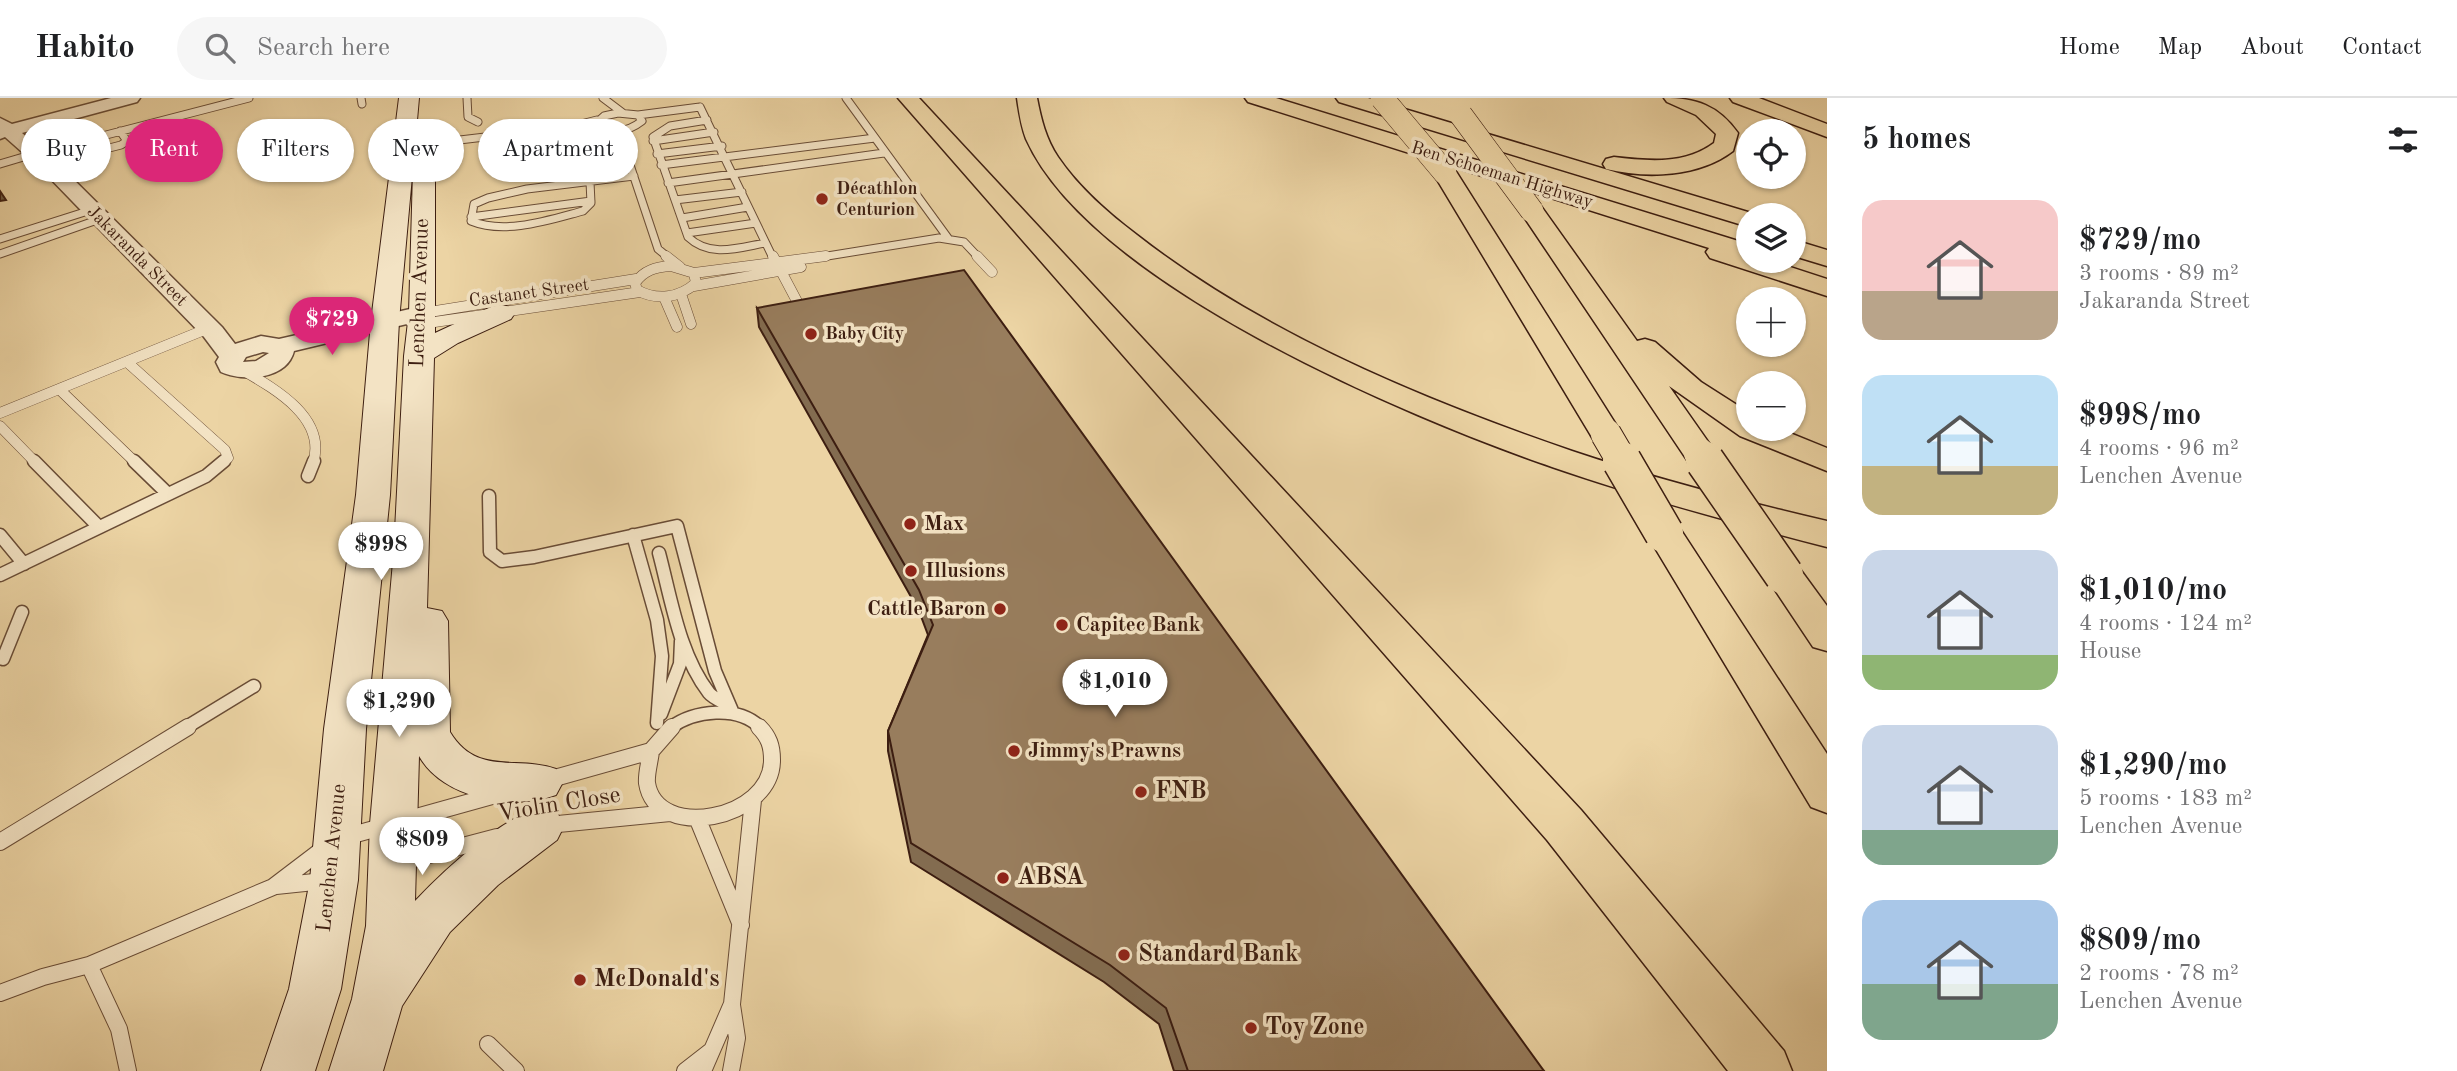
<!DOCTYPE html>
<html lang="en">
<head>
<meta charset="utf-8">
<style>
  :root { --surface:#fff; --page:#f6f6f6; --text:#202124; --muted:#757577; --line:#e0e0e0; --accent:#db2777 }
  body { margin:0; font-family:"Old Standard TT",serif; background:var(--page); color:var(--text); height:100vh; display:flex; flex-direction:column; font-size:26px; white-space:nowrap }
  * { box-sizing:border-box; margin:0 }
  p { font-size:23px; color:var(--muted) }
  .icon { flex:none; width:38px; height:38px; fill:none; stroke:currentColor; stroke-width:2; stroke-linecap:round; stroke-linejoin:round }
  .map { position:relative; flex:1; overflow:hidden }
  .panel { display:flex; flex-direction:column; background:var(--surface); width:630px }
  .panel>* { flex:none }
  .guide { position:absolute; left:21px; top:21px; width:665px; height:63px; display:flex; gap:14px }
  .fabs { position:absolute; left:1736px; top:21px; display:grid; gap:14px }
  .fabs a { display:grid; place-items:center; width:70px; height:70px; border-radius:50%; background:var(--surface); box-shadow:0 2px 5px #0004; font-size:35px }
  .price { position:absolute; translate:-50% -60px; padding:0 16px; border-radius:24px; background:#fff; color:#222; font-size:23px; line-height:46px; filter:drop-shadow(0 2px 4px #0008) }
  .price::after { content:''; position:absolute; left:50%; top:42px; width:21px; height:16px; margin-left:-10px; background:inherit; clip-path:polygon(0 0,100% 0,50% 100%) }
  .price.active { background:var(--accent); color:#fff }
  ul { padding:0; list-style:none }
  li { display:flex; align-items:center; gap:21px; height:175px; padding:0 35px }
  li span { display:grid; place-items:center; flex:none; width:196px; height:140px; border-radius:21px; color:#555 }
  li>.icon { margin-inline-start:auto }
  span .icon { width:84px; height:84px; fill:#fffc; stroke-width:1 }
  li b { font-size:30px }
  h2 { display:flex; justify-content:space-between; align-items:center; height:84px; padding:0 35px; font-size:30px }
  .tag { padding:0 24px; border-radius:32px; background:var(--surface); box-shadow:0 2px 5px #0004; font-size:24px; line-height:63px }
  .tag.active { background:var(--accent); color:#fff }
  header { display:flex; align-items:center; gap:42px; box-sizing:border-box; height:98px; padding:0 35px; background:var(--surface); border-bottom:2px solid var(--line) }
  header strong { font-size:33px }
  nav { display:flex; gap:38px; margin-inline-start:auto; font-size:24px }
  .search { width:490px; height:63px; background:var(--page); display:flex; align-items:center; gap:18px; box-sizing:border-box; padding:0 24px; border-radius:38px; color:var(--muted); font-size:26px }
  main { display:flex; flex:1; min-height:0 }
  .map>svg:first-child { display:block }
  .lines { fill:none; stroke-linecap:round; stroke-linejoin:round }
  .service-far3-casing { stroke:#694c36; stroke-width:9 }
  .service-far2-casing { stroke:#694c36; stroke-width:11 }
  .service-far1-casing { stroke:#694c36; stroke-width:15 }
  .service-casing { stroke:#694c36; stroke-width:18 }
  .tertiary-casing { stroke:#694c36; stroke-width:3 }
  .secondary-casing { stroke:#3d1e11; stroke-width:2 }
  .motorway-casing { stroke:#3d1e11; stroke-width:3 }
  .service-far3 { stroke:#f3e3c4; stroke-width:7 }
  .service-far2 { stroke:#f3e3c4; stroke-width:10 }
  .service-far1 { stroke:#f3e3c4; stroke-width:12 }
  .service { stroke:#f3e3c4; stroke-width:16 }
  .tertiary { fill:#f3e3c4; fill-rule:evenodd }
  .secondary { fill:#f3e3c4; fill-rule:evenodd }
  .motorway { fill:#ecd4a4; fill-rule:evenodd }
  .motorway-bridge-far2-casing { stroke:#3d1e11; stroke-width:24; stroke-linecap:butt }
  .motorway-bridge-far1-casing { stroke:#3d1e11; stroke-width:32; stroke-linecap:butt }
  .motorway-bridge-casing { stroke:#3d1e11; stroke-width:41; stroke-linecap:butt }
  .motorway-bridge-far2 { stroke:#ecd4a4; stroke-width:23 }
  .motorway-bridge-far1 { stroke:#ecd4a4; stroke-width:30 }
  .motorway-bridge { stroke:#ecd4a4; stroke-width:38 }
  .wall { fill:#836c50; stroke:#3d1e11; stroke-width:2 }
  .shaded-wall { fill:#6a5841; stroke:#3d1e11; stroke-width:2 }
  .building { fill:#987d5d; stroke:#3d1e11; stroke-width:2 }
  .poi-dot { fill:#8f2418; stroke:#f3e3c4; stroke-width:2.5 }
  .labels { text-anchor:middle; dominant-baseline:central; stroke-width:7; stroke-linejoin:round; paint-order:stroke }
  .far-street-label { font-size:18px; fill:#3d1e11; stroke:#f3e3c4 }
  .far-poi-label { font-size:18px; font-weight:bold; fill:#3d1e11; stroke:#f3e3c4; text-anchor:start }
  .street-label { font-size:21px; fill:#3d1e11; stroke:#f3e3c4 }
  .poi-label { font-size:21px; font-weight:bold; fill:#3d1e11; stroke:#f3e3c4; text-anchor:start }
  .near-poi-label { font-size:24px; font-weight:bold; fill:#3d1e11; stroke:#f3e3c4; text-anchor:start }
  .near-street-label { font-size:24px; fill:#3d1e11; stroke:#f3e3c4 }
</style>
</head>
<body>
<header>
<strong>Habito</strong>
<div class="search"><svg class="icon" aria-label="search" viewBox="0 0 24 24"><circle cx="10" cy="10" r="6"/><path d="M15 15l6 6"/></svg>Search here</div>
<nav><a>Home</a><a>Map</a><a>About</a><a>Contact</a></nav>
</header>
<main>
<div class="map">
<svg width="1827" height="973" viewBox="0 0 1827 973">
  <rect width="100%" height="100%" fill="#ecd4a4"/>
  <filter id="stains"><feTurbulence type="fractalNoise" baseFrequency=".00286" numOctaves="4"/><feColorMatrix values="0 0 0 0 .2 0 0 0 0 .09 0 0 0 0 .02 0 0 0 .5 -.17"/></filter>
  <radialGradient id="worn" r=".72"><stop offset=".6" stop-color="#630" stop-opacity="0"/><stop offset="1" stop-color="#630" stop-opacity=".3"/></radialGradient>
  <g class="lines">
    <g class="service-far3-casing">
      <path id="service-far3" d="M 361,0 L 362,6
        M 467,0 L 468,19 L 478,24
        M 603,0 L 623,15
        M 846,0 L 948,140
        M 700,9 L 773,160
        M 618,15 L 638,17 L 642,23 C 628,34 610,37 595,26 L 604,18 Z
        M 638,17 L 700,9
        M 707,22 L 670,28 L 653,39 L 688,139 C 710,160 738,150 765,145
        M 607,32 L 622,43 L 658,151 L 669,160
        M 653,43 L 714,34
        M 426,46 L 569,29 L 597,22
        M 86,56 L 79,46 L 83,43 L 249,0
        M 657,56 L 722,48
        M 0,66 L 37,55
        M 47,66 L 121,47 L 127,43 L 120,33
        M 661,67 L 875,40
        M 590,84 L 591,105 L 583,113 C 549,122 505,137 471,123 L 474,106 L 488,100 L 527,91 L 634,78
        M 668,85 L 884,55
        M 675,102 L 742,94
        M 471,119 L 591,103
        M 682,120 L 748,109
        M 687,135 L 756,125
        M 0,141 L 91,112
        M 0,156 L 100,121
        M 815,160 L 939,140 L 964,144 L 979,160"/>
    </g>
    <g class="service-far2-casing">
      <path id="service-far2" d="M 666,158 L 680,169
        M 773,158 L 800,209
        M 977,158 L 992,174
        M 671,168 L 694,175 L 696,185 C 679,200 657,203 637,192 L 635,185 C 644,172 656,169 671,168 Z
        M 694,175 L 826,158
        M 694,188 L 801,169
        M 681,196 L 691,226
        M 664,199 L 677,229
        M 423,215 L 636,181
        M 421,226 L 640,194
        M 127,264 L 225,352 L 228,360 L 222,365
        M 244,273 C 277,292 327,321 313,365
        M 59,291 L 136,365
        M 0,315 L 209,230
        M 0,328 L 36,365"/>
    </g>
    <g class="service-far1-casing">
      <path id="service-far1" d="M 34,363 L 99,429
        M 134,363 L 168,396
        M 308,378 L 314,363
        M 489,398 L 490,454 L 502,463 L 534,459 L 677,428 L 715,573 L 733,615
        M 0,437 L 24,466
        M 633,437 L 657,522 L 662,558 L 657,625
        M 659,455 C 671,500 679,556 709,595 C 713,600 721,603 727,606
        M 0,477 L 206,378 L 224,363
        M 3,561 L 22,514
        M 661,616 L 680,566 L 681,543
        M 185,630 L 254,588
        M 670,630 C 694,612 738,607 761,630"/>
    </g>
    <g class="service-casing">
      <path id="service" d="M 651,653 C 650,663 646,676 647,685 C 656,744 772,722 772,662 C 772,648 769,639 759,629
        M 651,653 L 672,629
        M 544,683 L 651,653
        M 698,722 L 741,827
        M 402,723 L 499,696
        M 548,727 L 670,715
        M 345,739 L 385,728
        M 0,744 L 188,629
        M 402,764 L 497,739
        M 276,788 L 324,783
        M 0,895 L 43,879 L 89,867
        M 488,946 L 516,973
        M 128,973 L 119,931 L 89,867 L 273,789 L 323,751
        M 685,973 L 712,952
        M 703,973 L 732,906 L 753,702
        M 731,973 L 737,940 L 732,907"/>
    </g>
    <g class="tertiary-casing">
      <path id="tertiary" d="M 111,0 L 140,0 L 137,4 L 22,35 L 54,62 L 222,229 L 235,246 L 261,238 L 279,241 L 423,208 L 432,210 L 435,215 L 432,220 L 294,253 C 287,282 243,284 221,274 L 216,264 L 219,259 L 204,239 L 40,70 L 5,39 L 0,41 L 0,20 L 12,26 ZM 263,254 L 269,255 L 256,263 L 243,264 L 246,259 Z"/>
    </g>
    <g class="secondary-casing">
      <path id="secondary" d="M 399,0 L 419,0 L 399,223 L 390,397 L 366,631 L 358,782 L 341,891 L 315,973 L 261,973 L 289,891 L 310,782 L 324,631 L 356,397 L 371,223 Z
        M 424,67 L 432,69 L 435,74 L 435,235 L 491,209 L 501,207 L 511,209 L 515,215 L 511,221 L 458,245 L 434,260 L 427,510 L 442,513 L 448,523 L 450,634 C 477,679 518,657 556,671 L 563,684 L 556,697 C 513,713 443,701 419,658 L 415,803 C 447,769 497,724 541,708 L 557,714 L 564,728 L 557,742 L 498,787 L 450,834 L 402,908 L 383,973 L 329,973 L 352,901 L 366,828 L 370,726 L 394,452 L 404,258 L 409,215 L 413,74 L 416,69 Z"/>
    </g>
    <g class="motorway-casing">
      <path id="motorway" d="M 898,0 L 919,0 L 1581,712 L 1784,953 L 1792,973 L 1728,973 L 1547,742 Z
        M 1017,0 L 1037,0 C 1041,21 1046,41 1058,59 C 1079,90 1108,115 1137,137 C 1264,236 1421,301 1572,353 C 1656,381 1741,403 1827,423 L 1827,449 C 1734,425 1642,400 1552,369 C 1407,319 1091,186 1026,41 C 1021,28 1019,14 1017,0 Z
        M 1245,0 L 1276,0 L 1748,146 L 1748,163 L 1772,163 L 1827,181 L 1827,198 L 1710,160 L 1706,154 L 1709,150 L 1248,4 Z
        M 1336,0 L 1368,0 L 1758,117 L 1748,117 L 1748,128 L 1739,126 L 1339,4 Z
        M 1664,0 C 1696,0 1718,7 1738,35 L 1733,53 C 1699,79 1647,81 1606,71 L 1603,66 L 1606,61 L 1614,59 C 1648,63 1685,67 1714,45 L 1716,36 L 1696,17 L 1667,4 Z
        M 1730,0 L 1759,0 L 1827,26 L 1827,39 L 1733,4 Z
        M 1445,68 L 1453,70 L 1457,75 L 1622,336 L 1618,343 L 1606,346 L 1594,343 L 1590,336 L 1433,75 L 1437,70 Z
        M 1532,106 L 1541,108 L 1637,243 L 1645,241 L 1655,244 L 1701,284 L 1748,314 L 1748,331 L 1780,331 L 1827,350 L 1827,373 L 1740,338 L 1669,288 L 1716,355 L 1711,362 L 1699,366 L 1687,362 L 1520,113 L 1523,108 Z
        M 1794,142 L 1827,152 L 1827,168 L 1794,158 Z
        M 1664,423 L 1677,426 L 1827,656 L 1827,715 L 1811,709 L 1646,435 L 1651,426 Z
        M 1784,463 L 1797,467 L 1827,508 L 1827,553 L 1813,549 L 1765,477 L 1771,467 Z"/>
    </g>
    <use href="#service-far3" class="service-far3"/>
    <use href="#service-far2" class="service-far2"/>
    <use href="#service-far1" class="service-far1"/>
    <use href="#service" class="service"/>
    <use href="#tertiary" class="tertiary"/>
    <use href="#secondary" class="secondary"/>
    <use href="#motorway" class="motorway"/>
    <g class="motorway-bridge-far2-casing">
      <path id="motorway-bridge-far2" d="M 1382,0 L 1445,75
        M 1461,17 L 1532,113"/>
    </g>
    <g class="motorway-bridge-far1-casing">
      <path id="motorway-bridge-far1" d="M 1606,336 L 1623,365
        M 1699,355 L 1706,365"/>
    </g>
    <g class="motorway-bridge-casing">
      <path id="motorway-bridge" d="M 1622,363 L 1664,435
        M 1705,363 L 1784,477"/>
    </g>
    <use href="#motorway-bridge-far2" class="motorway-bridge-far2"/>
    <use href="#motorway-bridge-far1" class="motorway-bridge-far1"/>
    <use href="#motorway-bridge" class="motorway-bridge"/>
  </g>
  <path class="wall" d="M 757,210 L 1544,973 L 1174,973 L 1159,926 L 1104,884 L 911,764 L 888,653 L 888,633 L 928,537 L 919,513 L 759,229 Z"/>
  <path class="shaded-wall" d="M 0,93 L 6,102 L 0,103 Z"/>
  <path class="building" d="M 964,172 L 1544,973 L 1188,973 L 1166,910 L 1110,867 L 911,745 L 888,633 L 933,527 L 919,492 L 757,210 Z"/>
  <g class="poi-dot">
    <circle cx="822" cy="101" r="7"/>
    <circle cx="811" cy="236" r="7"/>
    <circle cx="910" cy="426" r="7"/>
    <circle cx="911" cy="473" r="7"/>
    <circle cx="1000" cy="511" r="7"/>
    <circle cx="1062" cy="527" r="7"/>
    <circle cx="1014" cy="653" r="7"/>
    <circle cx="1141" cy="694" r="7"/>
    <circle cx="1003" cy="780" r="7"/>
    <circle cx="1124" cy="857" r="7"/>
    <circle cx="580" cy="882" r="7"/>
    <circle cx="1251" cy="930" r="7"/>
  </g>
  <g class="labels">
    <g class="far-street-label">
      <text transform="translate(1502 77) rotate(17)">Ben Schoeman Highway</text>
      <text transform="translate(137 158) rotate(45)">Jakaranda Street</text>
      <text transform="translate(529 195) rotate(-8)">Castanet Street</text>
    </g>
    <g class="far-poi-label">
      <text x="836" y="91">Décathlon<tspan x="836" dy="21">Centurion</tspan></text>
      <text x="825" y="236">Baby City</text>
    </g>
    <g class="street-label">
      <text transform="translate(420 195) rotate(-88)">Lenchen Avenue</text>
      <text transform="translate(332 760) rotate(-84)">Lenchen Avenue</text>
    </g>
    <g class="poi-label">
      <text x="924" y="426">Max</text>
      <text x="925" y="473">Illusions</text>
      <text x="986" y="511" text-anchor="end">Cattle Baron</text>
      <text x="1076" y="527">Capitec Bank</text>
      <text x="1028" y="653">Jimmy's Prawns</text>
    </g>
    <g class="near-poi-label">
      <text x="1155" y="694">FNB</text>
      <text x="1017" y="780">ABSA</text>
      <text x="1138" y="857">Standard Bank</text>
      <text x="594" y="882">McDonald's</text>
      <text x="1265" y="930">Toy Zone</text>
    </g>
    <g class="near-street-label">
      <text transform="translate(559 707) rotate(-9)">Violin Close</text>
    </g>
  </g>
  <rect width="100%" height="100%" filter="url(#stains)"/>
  <rect width="100%" height="100%" fill="url(#worn)"/>
</svg>
<div class="fabs">
<a><svg class="icon" aria-label="locate" viewBox="0 0 24 24"><circle cx="12" cy="12" r="6"/><path d="M12 2v4M12 18v4M2 12h4M18 12h4"/></svg></a>
<a><svg class="icon" aria-label="layers" viewBox="0 0 24 24"><path d="M12 4l9 5-9 5-9-5zM3 14l9 5 9-5"/></svg></a>
<a>+</a>
<a>−</a>
</div>
<b class="price active" style="left:332px;top:259px">$729</b>
<b class="price" style="left:381px;top:484px">$998</b>
<b class="price" style="left:1115px;top:621px">$1,010</b>
<b class="price" style="left:399px;top:641px">$1,290</b>
<b class="price" style="left:422px;top:779px">$809</b>
<div class="guide">
<a class="tag">Buy</a>
<a class="tag active">Rent</a>
<a class="tag">Filters</a>
<a class="tag">New</a>
<a class="tag">Apartment</a>
</div>
</div>
<section class="panel">
<h2>5 homes<svg class="icon" aria-label="filters" viewBox="0 0 24 24"><path d="M4 7h16M4 17h16"/><circle cx="9" cy="7" r="2"/><circle cx="15" cy="17" r="2"/></svg></h2>
<ul>
<li><span style="background:linear-gradient(#f6c9c9 65%,#b9a48a 0)"><svg class="icon" aria-label="home" viewBox="0 0 24 24"><path d="M3 11l9-7 9 7M6 9v11h12V9"/></svg></span><div><b>$729/mo</b><p>3 rooms · 89 m²</p><p>Jakaranda Street</p></div></li>
<li><span style="background:linear-gradient(#bfe0f5 65%,#c2b280 0)"><svg class="icon" aria-label="home" viewBox="0 0 24 24"><path d="M3 11l9-7 9 7M6 9v11h12V9"/></svg></span><div><b>$998/mo</b><p>4 rooms · 96 m²</p><p>Lenchen Avenue</p></div></li>
<li><span style="background:linear-gradient(#c9d6e8 75%,#8fb573 0)"><svg class="icon" aria-label="home" viewBox="0 0 24 24"><path d="M3 11l9-7 9 7M6 9v11h12V9"/></svg></span><div><b>$1,010/mo</b><p>4 rooms · 124 m²</p><p>House</p></div></li>
<li><span style="background:linear-gradient(#c9d6e8 75%,#7fa58c 0)"><svg class="icon" aria-label="home" viewBox="0 0 24 24"><path d="M3 11l9-7 9 7M6 9v11h12V9"/></svg></span><div><b>$1,290/mo</b><p>5 rooms · 183 m²</p><p>Lenchen Avenue</p></div></li>
<li><span style="background:linear-gradient(#a9c7e8 60%,#7fa58c 0)"><svg class="icon" aria-label="home" viewBox="0 0 24 24"><path d="M3 11l9-7 9 7M6 9v11h12V9"/></svg></span><div><b>$809/mo</b><p>2 rooms · 78 m²</p><p>Lenchen Avenue</p></div></li>
</ul>
</section>
</main>
</body>
</html>
